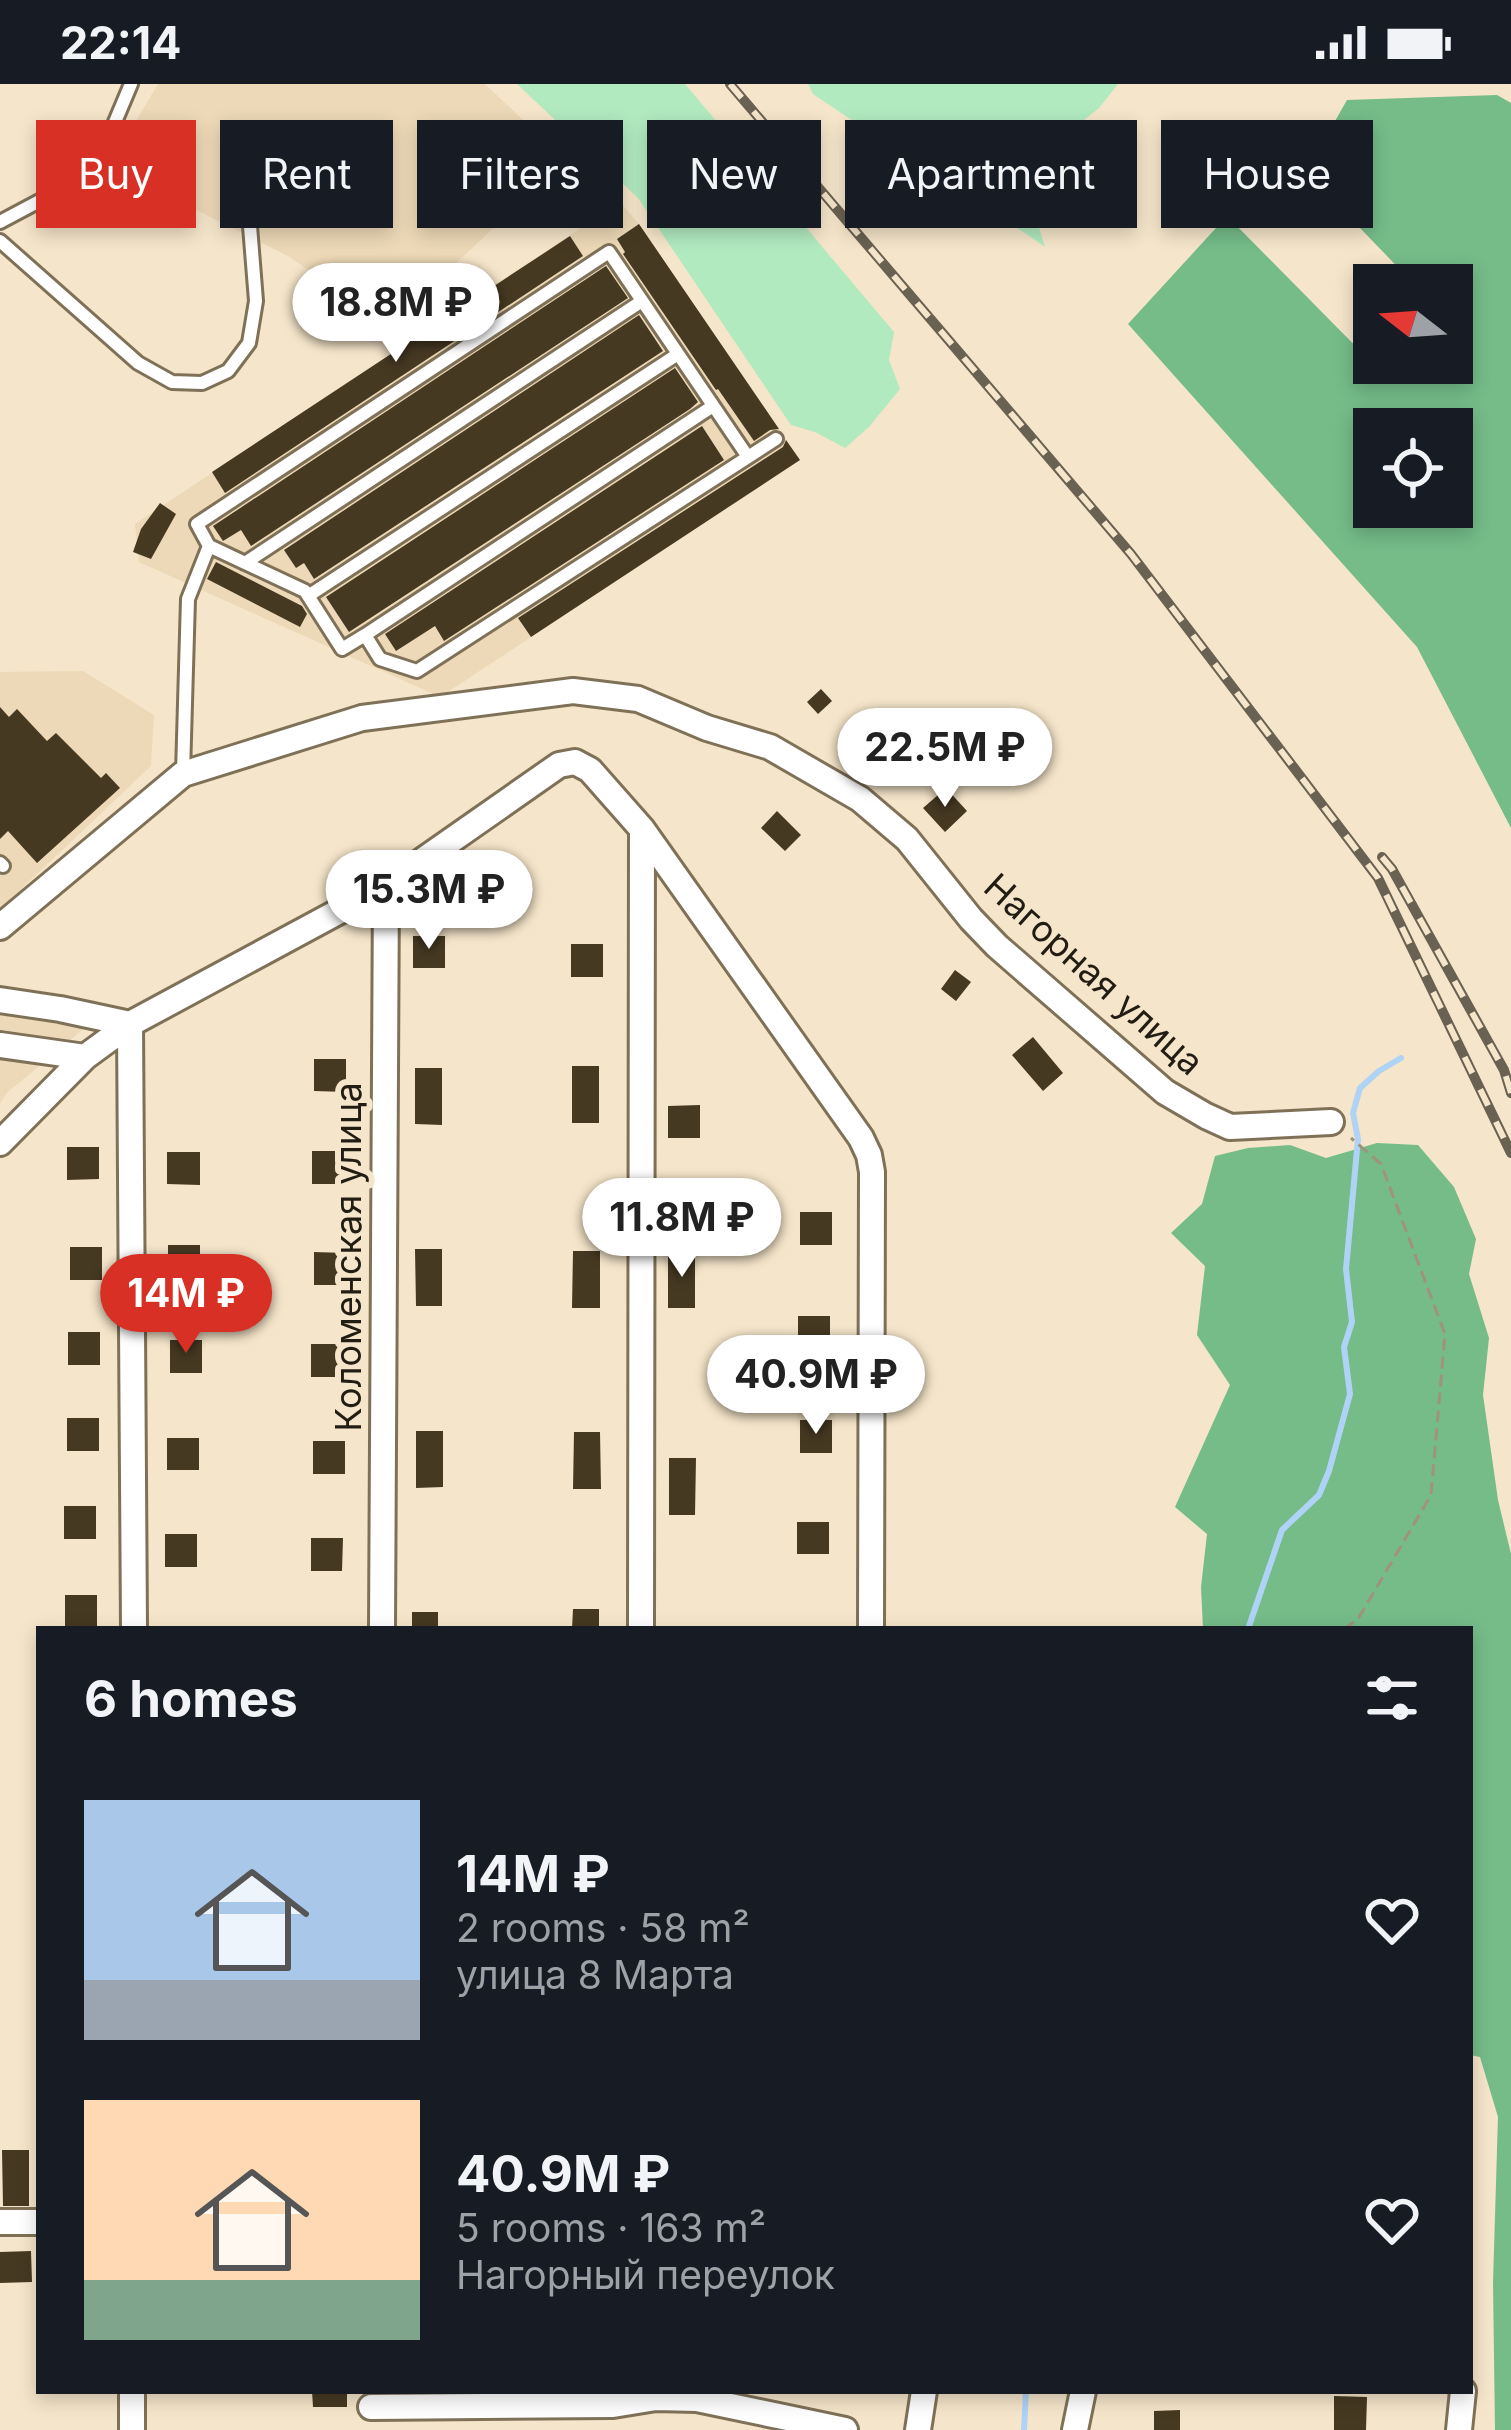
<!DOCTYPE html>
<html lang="en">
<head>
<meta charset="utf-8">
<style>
  :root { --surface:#171b24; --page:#242831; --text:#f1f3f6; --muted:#9ea1a6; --accent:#d93025 }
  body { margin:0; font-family:Inter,sans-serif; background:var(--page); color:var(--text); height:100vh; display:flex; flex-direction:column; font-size:45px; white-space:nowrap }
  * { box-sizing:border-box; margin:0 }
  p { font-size:39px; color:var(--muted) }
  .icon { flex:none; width:66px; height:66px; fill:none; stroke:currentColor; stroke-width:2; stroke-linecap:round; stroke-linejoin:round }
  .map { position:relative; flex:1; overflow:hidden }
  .panel { position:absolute; left:36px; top:1542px; width:1437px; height:768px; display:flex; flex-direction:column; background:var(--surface); border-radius:0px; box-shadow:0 6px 18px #0003 }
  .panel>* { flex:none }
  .hud { position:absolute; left:36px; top:36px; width:1440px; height:108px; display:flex; gap:24px }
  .needle { width:78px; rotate:287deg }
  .fabs { position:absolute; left:1353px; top:180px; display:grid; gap:24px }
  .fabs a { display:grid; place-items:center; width:120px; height:120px; border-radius:0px; background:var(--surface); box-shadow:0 6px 18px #0003; font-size:60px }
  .price { position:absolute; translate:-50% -102px; padding:0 27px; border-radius:42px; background:#fff; color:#222; font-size:39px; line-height:78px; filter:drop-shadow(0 3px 6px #0008) }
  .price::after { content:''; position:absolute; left:50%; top:72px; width:36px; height:27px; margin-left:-18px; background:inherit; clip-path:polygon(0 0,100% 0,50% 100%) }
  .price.on { background:var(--accent); color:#fff }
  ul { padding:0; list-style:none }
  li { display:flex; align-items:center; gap:36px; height:300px; padding:0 48px }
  li span { display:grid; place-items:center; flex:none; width:336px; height:240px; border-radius:0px; color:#555 }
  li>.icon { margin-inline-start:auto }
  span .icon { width:144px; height:144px; fill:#fffc; stroke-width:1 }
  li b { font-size:51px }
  h2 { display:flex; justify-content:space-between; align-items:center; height:144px; padding:0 48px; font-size:51px }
  .chip { padding:0 42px; border-radius:0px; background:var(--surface); box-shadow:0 6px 18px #0003; font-size:42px; line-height:108px }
  .chip.on { background:var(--accent); color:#fff }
  .status { display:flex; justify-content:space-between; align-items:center; height:84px; padding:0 60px; background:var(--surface); direction:ltr }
  .status svg { height:33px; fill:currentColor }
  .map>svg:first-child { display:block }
  .built { fill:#edd9b7 }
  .green { fill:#b1eabf }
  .forest { fill:#75bc89; fill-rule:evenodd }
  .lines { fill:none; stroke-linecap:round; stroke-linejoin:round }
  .stream { stroke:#afd3f6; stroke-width:6 }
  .building { fill:#463922 }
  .lane-casing { stroke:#7f7158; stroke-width:18 }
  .street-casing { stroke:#7f7158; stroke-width:30 }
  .path { stroke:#9f937f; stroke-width:3; stroke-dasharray:12 6; stroke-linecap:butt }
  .lane { stroke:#fff; stroke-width:12 }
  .street { stroke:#fff; stroke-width:24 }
  .rail-casing { stroke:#696151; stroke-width:10 }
  .rail { stroke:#f5e5ca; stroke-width:6; stroke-dasharray:18; stroke-linecap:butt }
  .labels { text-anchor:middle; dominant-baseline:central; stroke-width:12; stroke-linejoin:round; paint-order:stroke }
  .street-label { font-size:36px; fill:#221d13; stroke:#f5e5ca }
</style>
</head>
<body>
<div class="status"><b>22:14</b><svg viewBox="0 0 49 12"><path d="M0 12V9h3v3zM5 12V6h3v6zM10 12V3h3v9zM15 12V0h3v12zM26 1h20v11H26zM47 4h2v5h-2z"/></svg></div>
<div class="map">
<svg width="1511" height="2346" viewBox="0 0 1511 2346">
  <rect width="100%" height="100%" fill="#f5e5ca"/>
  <path class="built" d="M 158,0 L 485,0 L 565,76 L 390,242 L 288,172 L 109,82 Z
    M 620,118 L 639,140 L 800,376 L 440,613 L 139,478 L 135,440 Z
    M 83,587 L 154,631 L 151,682 L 0,825 L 0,588 Z
    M 111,922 L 8,1008 L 0,1019 L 0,924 Z"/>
  <path class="green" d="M 517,0 L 685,0 L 894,248 L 889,276 L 900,305 L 869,343 L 845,364 L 815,348 L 791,341 L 638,114 Z
    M 808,0 L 1118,0 L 1099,24 L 1021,86 L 1045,163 C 969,110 890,63 813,10 Z"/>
  <path class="forest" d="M 1497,11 L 1511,19 L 1511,744 L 1417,563 L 1128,240 L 1227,132 L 1387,294 L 1407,279 L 1452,279 L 1452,245 L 1455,242 L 1452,239 L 1452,201 L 1415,201 L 1306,88 L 1347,16 ZM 1374,345 L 1452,345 L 1452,423 L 1374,423 Z
    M 1377,1059 L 1418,1061 L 1454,1103 L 1476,1155 L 1469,1190 L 1489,1254 L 1483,1311 L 1498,1416 L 1511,1470 L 1511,2346 L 1495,2346 L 1493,2198 L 1498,2033 L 1480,1973 L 1470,1971 L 1470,1545 L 1203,1545 L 1201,1503 L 1207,1450 L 1175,1423 L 1230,1301 L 1197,1251 L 1205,1182 L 1171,1149 L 1202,1120 L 1215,1072 L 1248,1064 L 1290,1061 L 1326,1074 Z"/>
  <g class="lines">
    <path class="stream" d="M 1248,1545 L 1282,1446 L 1319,1411 L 1329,1387 L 1350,1310 L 1344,1263 L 1352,1238 L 1346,1185 L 1358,1055 L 1353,1029 L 1360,1004 L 1379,987 L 1401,974
      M 1024,2346 L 1026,2307"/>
  </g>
  <path class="building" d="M 639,140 L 779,345 L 770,346 L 754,357 L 718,305 L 716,306 L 623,170 L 625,168 L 617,155 Z
    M 570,152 L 583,172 L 225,409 L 212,388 Z
    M 606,182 L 628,214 L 251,462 L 241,446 L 223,457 L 213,442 Z
    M 639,231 L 663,267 L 314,495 L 304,479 L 296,484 L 284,466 Z
    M 675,284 L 698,318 L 690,325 L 349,548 L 326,513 Z
    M 702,342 L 724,376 L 444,557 L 435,542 L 396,567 L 385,550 Z
    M 786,356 L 800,376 L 531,553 L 518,534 L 766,374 L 783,363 Z
    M 160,419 L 176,430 L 151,475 L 133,468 L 141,445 Z
    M 216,478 L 302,522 L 307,530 L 300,543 L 207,495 Z
    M 821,605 L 832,617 L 818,630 L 807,618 Z
    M 0,623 L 9,633 L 17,625 L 47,657 L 56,649 L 101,694 L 106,689 L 120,704 L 37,779 L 8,747 L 0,755 Z
    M 946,704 L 967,727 L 945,748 L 923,724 Z
    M 777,727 L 801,751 L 785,767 L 761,744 Z
    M 413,852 L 445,852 L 445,884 L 413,884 Z
    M 571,860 L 603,860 L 603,893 L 571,893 Z
    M 955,886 L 971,898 L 956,917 L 941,905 Z
    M 1033,953 L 1063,989 L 1043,1007 L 1012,971 Z
    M 314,975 L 346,975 L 346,1008 L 314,1007 Z
    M 572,982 L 599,982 L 599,1039 L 572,1039 Z
    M 415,984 L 442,984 L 442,1041 L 415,1040 Z
    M 700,1021 L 700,1054 L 668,1054 L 668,1022 Z
    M 67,1063 L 99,1063 L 99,1095 L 67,1096 Z
    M 312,1067 L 344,1067 L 344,1100 L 312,1100 Z
    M 167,1068 L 200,1068 L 200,1101 L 167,1100 Z
    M 800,1128 L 832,1128 L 832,1161 L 800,1161 Z
    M 168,1161 L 200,1161 L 200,1194 L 168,1194 Z
    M 70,1163 L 102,1163 L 102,1196 L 70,1196 Z
    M 415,1165 L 442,1165 L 442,1222 L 416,1222 Z
    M 573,1167 L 600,1167 L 600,1224 L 572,1224 Z
    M 668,1167 L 695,1167 L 695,1224 L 668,1224 Z
    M 314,1168 L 346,1169 L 346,1201 L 314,1201 Z
    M 798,1232 L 830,1232 L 830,1265 L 798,1265 Z
    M 68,1248 L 100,1248 L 100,1281 L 68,1281 Z
    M 170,1256 L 202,1256 L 202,1289 L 170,1289 Z
    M 311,1260 L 343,1260 L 343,1293 L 311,1293 Z
    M 67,1334 L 99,1334 L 99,1367 L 67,1367 Z
    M 800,1336 L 832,1336 L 832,1369 L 800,1369 Z
    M 416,1347 L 443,1347 L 443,1403 L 416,1404 Z
    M 574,1348 L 600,1348 L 601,1405 L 573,1405 Z
    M 167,1354 L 199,1354 L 199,1386 L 167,1386 Z
    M 313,1357 L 345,1357 L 345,1390 L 313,1390 Z
    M 669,1374 L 696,1374 L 695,1431 L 669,1431 Z
    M 64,1422 L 96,1422 L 96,1455 L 64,1455 Z
    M 797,1438 L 829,1438 L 829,1470 L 797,1470 Z
    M 165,1450 L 197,1450 L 197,1483 L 165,1483 Z
    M 311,1454 L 343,1454 L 342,1487 L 311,1487 Z
    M 65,1511 L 97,1511 L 97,1544 L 65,1544 Z
    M 573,1525 L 599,1525 L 599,1545 L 572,1545 Z
    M 412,1528 L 438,1528 L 438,1545 L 412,1545 Z
    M 2,2066 L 29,2066 L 29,2122 L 3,2122 Z
    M 31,2167 L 32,2198 L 0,2199 L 0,2168 Z
    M 312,2307 L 347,2307 L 347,2323 L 313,2323 Z
    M 1334,2312 L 1367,2313 L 1366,2346 L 1334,2346 Z
    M 1180,2326 L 1180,2346 L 1154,2346 L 1154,2327 Z"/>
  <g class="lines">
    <g class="lane-casing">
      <path id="lane" d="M 0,138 L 79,96 L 102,69 L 131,0
        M 0,157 L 138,279 L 172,298 L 202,299 L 228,287 L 249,259 L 256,217 L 250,142
        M 748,373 L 609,168 L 197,440 L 209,462 L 305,507 L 342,565 L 365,551 L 380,575 L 417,587 L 776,355
        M 245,479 L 642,217
        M 308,512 L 678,270
        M 365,551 L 713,322
        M 183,689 L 188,515 L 209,462
        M 0,779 L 3,782"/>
    </g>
    <g class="street-casing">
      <path id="street" d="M 0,843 L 183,690 L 362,634 L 573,607 L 638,615 L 707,644 L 770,663 L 860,715 L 907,755 L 971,835 L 997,862 L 1165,1008 L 1206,1032 L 1230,1043 L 1331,1038
        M 0,916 L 60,925 L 130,940 L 134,1545
        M 0,961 L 85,973
        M 0,1059 L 85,973 L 130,940 L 386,802 L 559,681 L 575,678 L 590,686 L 642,745 L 861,1054 L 869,1071 L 872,1088 L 871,1545
        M 382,1545 L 386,802
        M 641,1545 L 642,745
        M 0,2138 L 39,2138
        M 371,2323 L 613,2321 L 656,2314 L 697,2315 L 845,2346
        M 132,2346 L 132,2307
        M 918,2346 L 924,2307
        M 1075,2346 L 1083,2307
        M 1459,2346 L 1463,2307"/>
    </g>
    <path class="path" d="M 1344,1545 L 1358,1535 L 1431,1411 L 1445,1250 L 1381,1080 L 1351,1054"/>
    <use href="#lane" class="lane"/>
    <use href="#street" class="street"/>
    <g class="rail-casing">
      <path id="rail" d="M 730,0 L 1131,470 L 1378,794 L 1511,1069
        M 1382,773 L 1392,785 L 1504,986 L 1511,1009"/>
    </g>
    <use href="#rail" class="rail"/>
  </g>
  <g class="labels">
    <g class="street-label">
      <text transform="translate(1094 890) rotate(42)">Нагорная улица</text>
      <text transform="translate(348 1173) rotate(-90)">Коломенская улица</text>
    </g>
  </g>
</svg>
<div class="fabs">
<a><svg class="needle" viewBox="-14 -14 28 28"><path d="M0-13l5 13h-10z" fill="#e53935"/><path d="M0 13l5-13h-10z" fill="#9ea1a6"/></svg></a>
<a><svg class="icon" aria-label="locate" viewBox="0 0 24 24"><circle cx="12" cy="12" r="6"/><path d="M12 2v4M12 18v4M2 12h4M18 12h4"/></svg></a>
</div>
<b class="price" style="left:396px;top:281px">18.8M ₽</b>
<b class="price" style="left:945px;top:726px">22.5M ₽</b>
<b class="price" style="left:429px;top:868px">15.3M ₽</b>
<b class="price" style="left:682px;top:1196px">11.8M ₽</b>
<b class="price on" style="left:186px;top:1272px">14M ₽</b>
<b class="price" style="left:816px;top:1353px">40.9M ₽</b>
<div class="hud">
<a class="chip on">Buy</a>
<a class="chip">Rent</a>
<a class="chip">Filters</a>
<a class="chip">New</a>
<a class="chip">Apartment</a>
<a class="chip">House</a>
</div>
<section class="panel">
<h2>6 homes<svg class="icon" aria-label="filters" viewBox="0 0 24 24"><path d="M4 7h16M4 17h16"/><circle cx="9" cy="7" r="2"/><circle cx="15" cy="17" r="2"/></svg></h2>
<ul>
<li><span style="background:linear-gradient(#a9c7e8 75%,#9aa5b1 0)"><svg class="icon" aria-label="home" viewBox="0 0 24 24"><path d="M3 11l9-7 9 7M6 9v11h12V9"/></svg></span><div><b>14M ₽</b><p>2 rooms · 58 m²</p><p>улица 8 Марта</p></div><svg class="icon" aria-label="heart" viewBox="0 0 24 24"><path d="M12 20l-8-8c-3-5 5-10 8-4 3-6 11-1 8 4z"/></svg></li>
<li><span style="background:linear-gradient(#ffd9b3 75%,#7fa58c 0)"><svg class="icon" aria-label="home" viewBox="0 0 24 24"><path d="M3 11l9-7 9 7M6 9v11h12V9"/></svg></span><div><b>40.9M ₽</b><p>5 rooms · 163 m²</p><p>Нагорный переулок</p></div><svg class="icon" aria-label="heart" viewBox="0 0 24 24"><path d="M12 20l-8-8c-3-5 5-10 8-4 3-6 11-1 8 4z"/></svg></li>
</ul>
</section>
</div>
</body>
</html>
